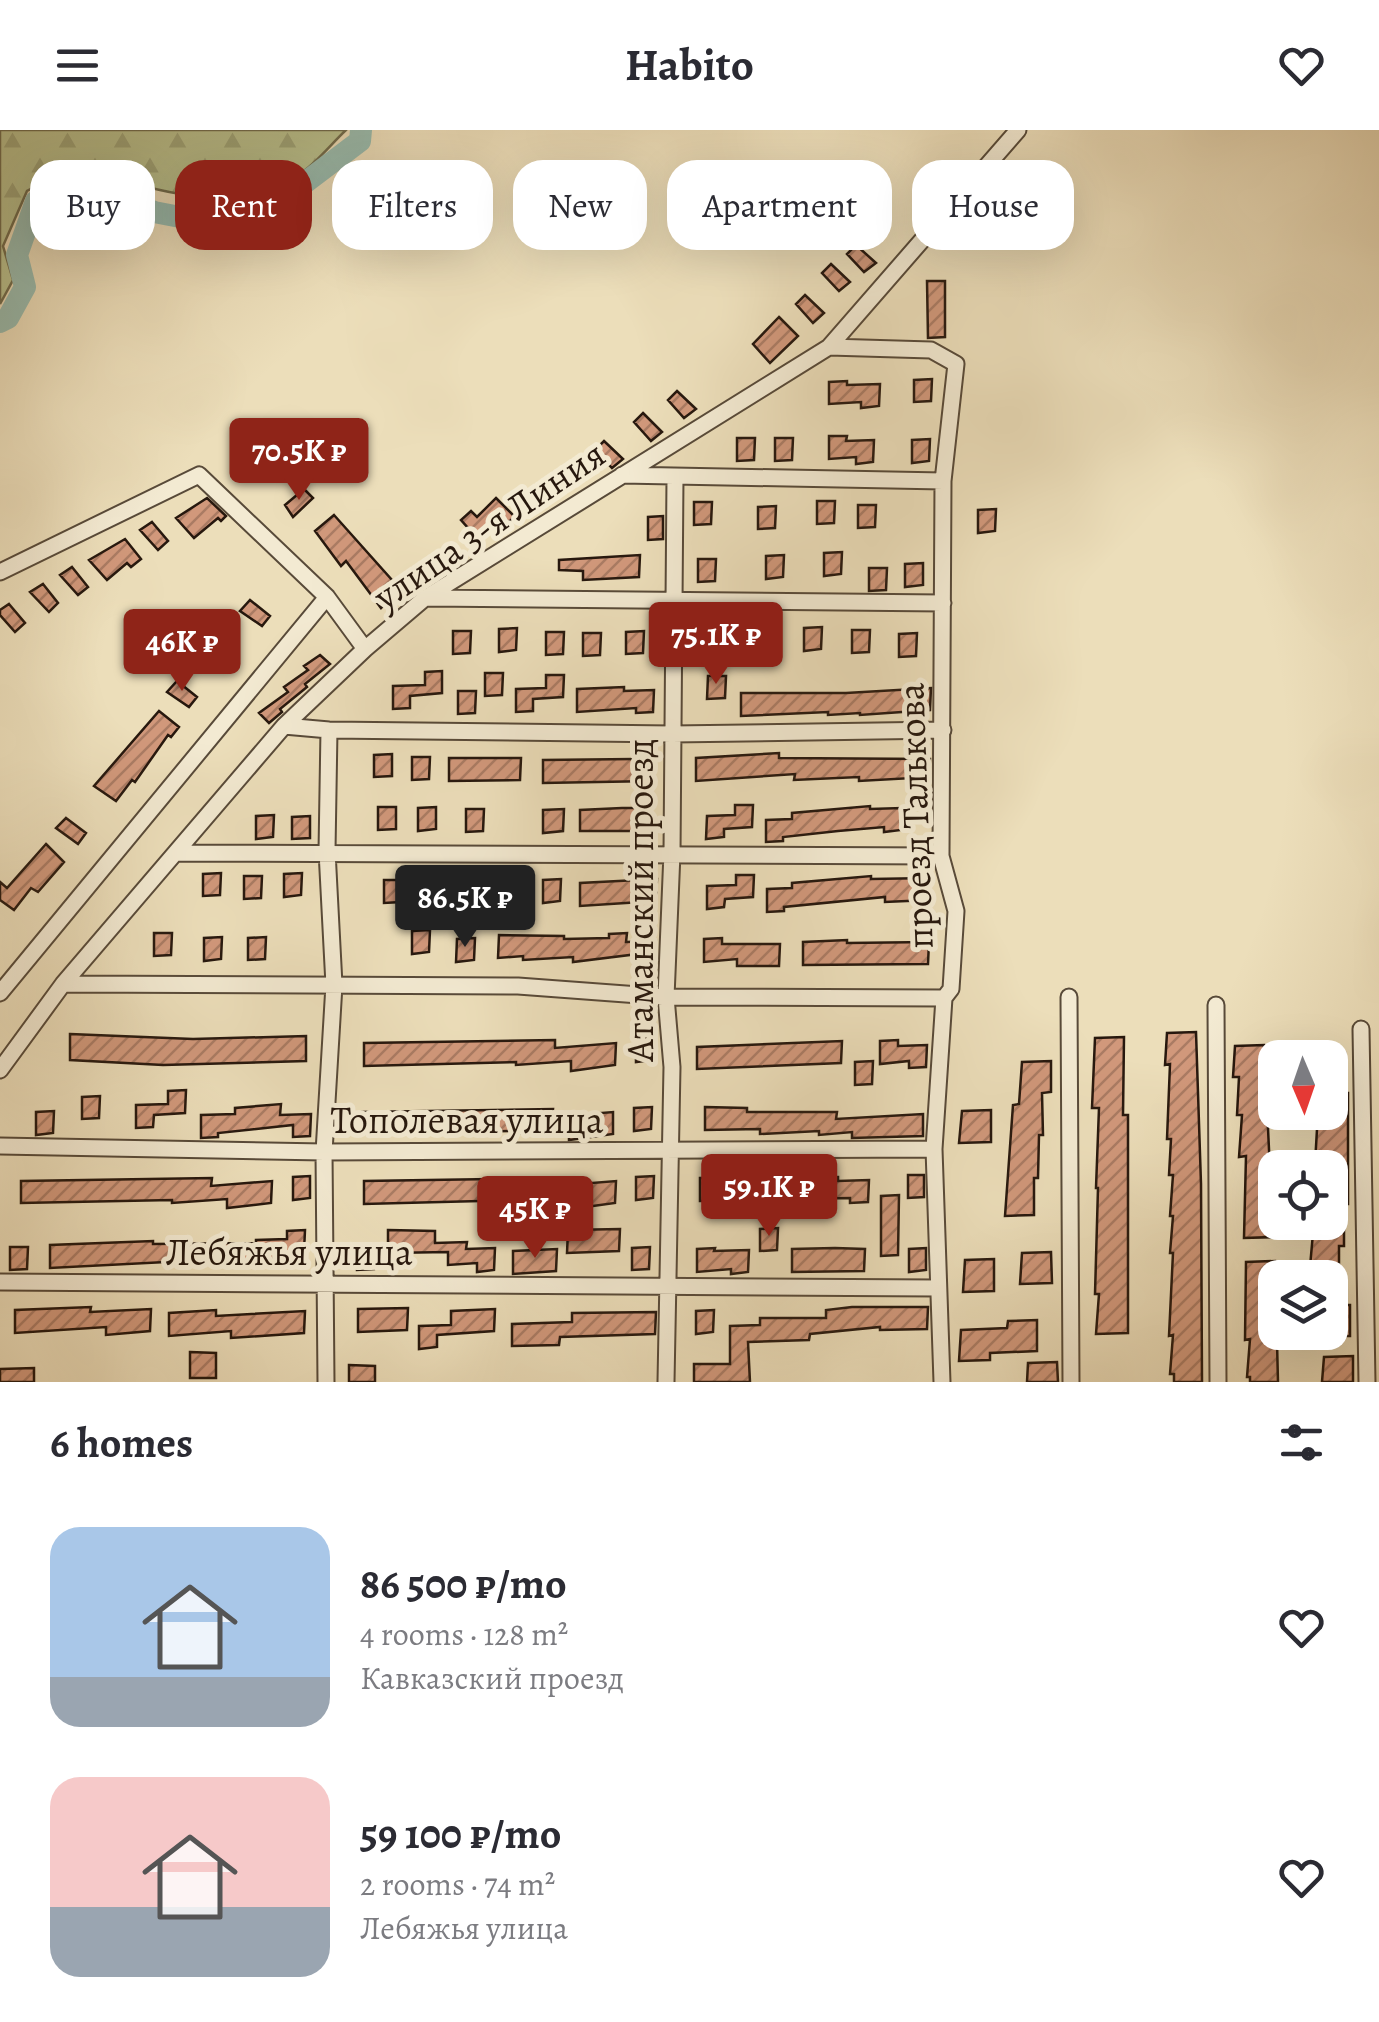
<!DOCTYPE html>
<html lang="en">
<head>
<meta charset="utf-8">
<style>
  :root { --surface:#fff; --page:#f7f7f7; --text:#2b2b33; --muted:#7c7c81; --accent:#8f2418 }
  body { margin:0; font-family:Alegreya,serif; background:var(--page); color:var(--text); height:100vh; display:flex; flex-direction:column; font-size:38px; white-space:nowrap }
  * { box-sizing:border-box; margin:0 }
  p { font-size:32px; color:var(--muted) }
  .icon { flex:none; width:55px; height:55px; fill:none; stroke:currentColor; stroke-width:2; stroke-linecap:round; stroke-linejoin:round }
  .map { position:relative; height:1252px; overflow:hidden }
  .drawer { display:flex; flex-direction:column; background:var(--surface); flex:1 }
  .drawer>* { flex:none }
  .top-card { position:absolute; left:30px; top:30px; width:1320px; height:90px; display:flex; gap:20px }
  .needle { width:65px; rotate:178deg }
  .buttons { position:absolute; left:1258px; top:910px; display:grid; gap:20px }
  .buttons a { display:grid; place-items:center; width:90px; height:90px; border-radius:20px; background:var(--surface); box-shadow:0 10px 40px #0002; font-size:50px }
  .price { position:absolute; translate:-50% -85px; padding:0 22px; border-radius:10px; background:var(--accent); color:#fff; font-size:32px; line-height:65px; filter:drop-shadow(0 2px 5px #0008) }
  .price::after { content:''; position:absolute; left:50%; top:60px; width:30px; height:22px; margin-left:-15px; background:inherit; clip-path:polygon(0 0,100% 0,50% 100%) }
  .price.selected { background:#222; color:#fff }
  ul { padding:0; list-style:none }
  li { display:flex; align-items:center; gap:30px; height:250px; padding:0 50px }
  li span { display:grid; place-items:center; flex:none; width:280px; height:200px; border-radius:30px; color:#555 }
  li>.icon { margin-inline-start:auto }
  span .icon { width:120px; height:120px; fill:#fffc; stroke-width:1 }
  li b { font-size:42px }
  h2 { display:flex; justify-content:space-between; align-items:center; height:120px; padding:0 50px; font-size:42px }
  .chip { padding:0 35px; border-radius:30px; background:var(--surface); box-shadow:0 10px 40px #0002; font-size:35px; line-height:90px }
  .chip.selected { background:var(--accent); color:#fff }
  header { display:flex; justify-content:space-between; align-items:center; height:130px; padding:0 50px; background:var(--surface); font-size:45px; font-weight:700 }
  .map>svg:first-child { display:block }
  .forest { fill:url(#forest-firs); stroke:#706c4e; stroke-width:2.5 }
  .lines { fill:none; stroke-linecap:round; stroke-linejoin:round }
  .river { stroke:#99bcaf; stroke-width:22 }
  .building { fill:url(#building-hatch); stroke:#27180e; stroke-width:2.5 }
  .minor-casing { stroke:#584a39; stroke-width:19 }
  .minor { stroke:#f3ead2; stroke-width:15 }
  .labels { text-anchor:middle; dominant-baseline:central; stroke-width:10; stroke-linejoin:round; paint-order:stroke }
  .street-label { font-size:38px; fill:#27180e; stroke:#f3ead2 }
</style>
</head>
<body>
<header><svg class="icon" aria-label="menu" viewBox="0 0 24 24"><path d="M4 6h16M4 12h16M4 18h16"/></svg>Habito<svg class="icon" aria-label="heart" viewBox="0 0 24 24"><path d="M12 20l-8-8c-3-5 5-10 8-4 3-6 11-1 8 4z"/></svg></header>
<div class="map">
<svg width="1379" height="1252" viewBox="0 0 1379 1252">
  <defs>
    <pattern id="forest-firs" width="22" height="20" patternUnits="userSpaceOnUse" patternTransform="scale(2.5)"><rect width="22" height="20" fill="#b8c18f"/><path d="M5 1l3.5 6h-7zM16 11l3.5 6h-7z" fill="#9ea57a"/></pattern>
    <pattern id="building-hatch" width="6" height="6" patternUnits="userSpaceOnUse" patternTransform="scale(2.5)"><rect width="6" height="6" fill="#d1987b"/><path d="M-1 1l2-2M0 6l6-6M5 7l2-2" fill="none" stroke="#aa7b63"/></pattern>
  </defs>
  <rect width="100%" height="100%" fill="#ecdeba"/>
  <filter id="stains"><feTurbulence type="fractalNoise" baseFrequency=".002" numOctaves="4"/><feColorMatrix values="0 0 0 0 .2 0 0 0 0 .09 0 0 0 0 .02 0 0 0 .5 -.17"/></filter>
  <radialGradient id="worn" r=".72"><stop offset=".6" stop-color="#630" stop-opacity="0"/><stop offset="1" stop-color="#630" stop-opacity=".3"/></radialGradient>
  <path class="forest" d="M 0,0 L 346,0 C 330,15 313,37 294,48 C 222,89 147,55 74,37 L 27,61 L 3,116 L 13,150 L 0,174 Z"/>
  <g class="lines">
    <path class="river" d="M 0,192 L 8,188 L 25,157 L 17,125 L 36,71 L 75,49 L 154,82 L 227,96 L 290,64 L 360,11 L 361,0"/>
  </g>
  <path class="building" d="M 856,115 L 876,133 L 864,142 L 847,124 Z
    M 831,134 L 850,152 L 839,161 L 822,143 Z
    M 927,151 L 945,151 L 945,207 L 928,208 Z
    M 805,165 L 824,183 L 813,193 L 796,174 Z
    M 779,187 L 798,206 L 770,233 L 753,214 Z
    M 932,249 L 931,271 L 914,272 L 914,250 Z
    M 847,251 L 847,255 L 880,254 L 879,276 L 861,278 L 861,272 L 829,274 L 829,252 Z
    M 677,261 L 696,279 L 684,288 L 668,270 Z
    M 643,283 L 662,302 L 651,311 L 634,292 Z
    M 829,306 L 847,306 L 846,311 L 874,310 L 873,332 L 856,334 L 856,327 L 829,329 Z
    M 737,308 L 755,308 L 754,330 L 737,331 Z
    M 775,308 L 793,308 L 792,330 L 775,331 Z
    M 930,309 L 929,331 L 912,333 L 912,310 Z
    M 604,311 L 623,329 L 612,338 L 595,320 Z
    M 258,314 L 267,324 L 247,342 L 239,331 Z
    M 304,359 L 313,368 L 293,387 L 285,375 Z
    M 207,368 L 226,386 L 221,391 L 218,388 L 194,408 L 176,388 Z
    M 496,368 L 515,387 L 504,396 L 500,392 L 478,409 L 461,390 L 471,381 L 477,387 Z
    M 817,371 L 835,371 L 834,393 L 817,394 Z
    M 694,372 L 712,372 L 711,394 L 694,395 Z
    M 858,375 L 876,375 L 875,397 L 858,398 Z
    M 776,376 L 775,398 L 758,399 L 758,377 Z
    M 996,379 L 995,401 L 978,403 L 978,380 Z
    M 334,385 L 400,459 L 381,478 L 346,431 L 341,436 L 315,401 Z
    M 663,386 L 663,409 L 648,410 L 648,387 Z
    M 152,392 L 168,411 L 158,420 L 140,400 Z
    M 125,409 L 141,429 L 131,437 L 127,433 L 107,450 L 89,430 Z
    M 842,422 L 841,444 L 824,446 L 824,423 Z
    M 640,425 L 639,447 L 583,450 L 583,441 L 559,440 L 559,430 Z
    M 784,425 L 783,447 L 766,449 L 766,426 Z
    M 698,429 L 716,429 L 715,451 L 698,452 Z
    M 923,433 L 923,455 L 905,457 L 905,434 Z
    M 72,437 L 88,457 L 78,465 L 60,445 Z
    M 869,438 L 887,438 L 886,460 L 869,461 Z
    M 43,454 L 58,473 L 49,482 L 30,462 Z
    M 250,470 L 270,486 L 262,496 L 240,481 Z
    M 9,474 L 25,493 L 15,502 L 0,485 L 0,480 Z
    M 822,497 L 821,519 L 804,521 L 804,498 Z
    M 517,498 L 516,520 L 499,522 L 499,499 Z
    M 769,499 L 768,521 L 751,522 L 751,500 Z
    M 731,500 L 731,522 L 714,524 L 713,501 Z
    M 852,500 L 870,500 L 869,522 L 852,523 Z
    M 453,501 L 471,501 L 470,523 L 453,524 Z
    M 644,501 L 643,523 L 626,524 L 626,502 Z
    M 546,502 L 564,502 L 563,524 L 546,525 Z
    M 583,503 L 601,503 L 600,525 L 583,526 Z
    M 917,503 L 916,526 L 899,527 L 899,504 Z
    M 211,515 L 231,531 L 223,541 L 201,526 Z
    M 320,525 L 330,534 L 305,554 L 307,557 L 280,579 L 282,582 L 269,593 L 259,583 L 288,562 L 284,557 L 308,540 L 304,536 Z
    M 442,541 L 442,563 L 410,566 L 410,578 L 393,579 L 393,556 L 425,555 L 425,542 Z
    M 485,543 L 503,543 L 502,565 L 485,566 Z
    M 546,545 L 564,545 L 563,567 L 533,569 L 533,581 L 516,582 L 516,559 L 546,558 Z
    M 708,546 L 726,546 L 725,568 L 707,569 Z
    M 177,551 L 197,567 L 189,577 L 167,562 Z
    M 624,557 L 624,561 L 654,560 L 653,582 L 636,583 L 636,578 L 577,582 L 577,559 Z
    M 931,558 L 930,580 L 860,585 L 860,583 L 828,585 L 828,582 L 741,586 L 741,563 L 846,563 Z
    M 458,561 L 476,561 L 475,583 L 458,584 Z
    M 159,581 L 179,597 L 171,607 L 168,605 L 135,652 L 132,650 L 116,671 L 94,656 Z
    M 779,623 L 779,628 L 930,629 L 929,651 L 912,652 L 912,648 L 859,651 L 859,647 L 794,650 L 795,644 L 696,651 L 696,628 Z
    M 392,624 L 392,646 L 374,647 L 374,625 Z
    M 412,627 L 430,627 L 429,649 L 412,650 Z
    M 449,628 L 521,628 L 520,650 L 449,651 Z
    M 634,629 L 654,629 L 653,651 L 543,653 L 543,630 Z
    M 735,675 L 753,675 L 752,697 L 724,699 L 724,707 L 706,709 L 707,686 L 735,685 Z
    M 870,676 L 870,679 L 902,678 L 901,700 L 884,702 L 884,697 L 838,701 L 783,707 L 783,711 L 766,712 L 766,690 L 792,689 L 792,683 Z
    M 378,677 L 396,677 L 396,699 L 378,700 Z
    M 436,677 L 436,699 L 418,701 L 418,678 Z
    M 622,678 L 650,678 L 649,701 L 580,701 L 580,680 Z
    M 466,679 L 484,679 L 483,701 L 466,702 Z
    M 564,679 L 563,701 L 543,703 L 543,680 Z
    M 274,685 L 273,707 L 256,709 L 256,686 Z
    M 310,686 L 310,708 L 292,709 L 292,687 Z
    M 66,688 L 86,703 L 78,714 L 56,698 Z
    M 46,714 L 64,732 L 38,762 L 31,758 L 14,780 L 0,770 L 0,752 L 7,758 Z
    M 221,743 L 220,765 L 203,766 L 203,744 Z
    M 302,743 L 301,765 L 284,767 L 284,744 Z
    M 736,745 L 754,745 L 753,767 L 725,769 L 724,777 L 707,779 L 707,756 L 736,755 Z
    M 244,746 L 262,746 L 261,768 L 244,769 Z
    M 871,746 L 871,749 L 930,748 L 929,770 L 885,772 L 885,767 L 784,777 L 784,781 L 767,782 L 767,759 L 792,758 L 792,753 Z
    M 437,749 L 455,749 L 454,771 L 437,772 Z
    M 561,749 L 560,771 L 543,773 L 543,750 Z
    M 657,749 L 656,771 L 580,776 L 580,753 Z
    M 384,750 L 402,750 L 401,772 L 384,773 Z
    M 510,751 L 509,773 L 492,774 L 492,752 Z
    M 430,800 L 429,822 L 412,824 L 412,801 Z
    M 154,803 L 172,803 L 171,825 L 154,826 Z
    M 627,803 L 626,812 L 656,811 L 655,833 L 638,834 L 638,824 L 573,832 L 573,827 L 523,830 L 523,826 L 498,828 L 499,805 L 564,806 L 564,809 L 609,808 L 609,804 Z
    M 222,807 L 221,829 L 204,831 L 204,808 Z
    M 266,807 L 265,829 L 248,830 L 248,808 Z
    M 475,808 L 474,830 L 456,832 L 457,809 Z
    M 722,808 L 722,814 L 780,814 L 779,836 L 737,836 L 737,829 L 704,832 L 704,809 Z
    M 847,810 L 847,813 L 929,812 L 928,834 L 803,835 L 803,812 Z
    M 1196,902 L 1201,1054 L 1202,1252 L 1174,1252 L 1174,1244 L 1170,1244 L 1173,1205 L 1169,1206 L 1173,1123 L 1170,1123 L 1173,1086 L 1170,1086 L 1173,1045 L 1169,1045 L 1171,1009 L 1167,1009 L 1170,934 L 1165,935 L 1167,903 Z
    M 70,904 L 193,909 L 306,906 L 306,931 L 163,935 L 70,930 Z
    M 1124,907 L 1123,985 L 1128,985 L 1128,1203 L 1096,1204 L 1099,1164 L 1095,1164 L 1098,1058 L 1096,1058 L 1099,978 L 1092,978 L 1095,908 Z
    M 654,908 L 653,930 L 636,932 L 636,909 Z
    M 555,910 L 555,918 L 616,913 L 615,935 L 571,941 L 571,931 L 516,935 L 516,932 L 364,936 L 364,913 Z
    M 898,910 L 898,916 L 927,915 L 926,937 L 909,938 L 909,931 L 880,934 L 880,911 Z
    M 842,911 L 841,933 L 697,939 L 697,917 Z
    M 1264,915 L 1270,1040 L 1274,1040 L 1276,1107 L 1244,1108 L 1246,1026 L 1239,1027 L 1242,985 L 1237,985 L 1239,947 L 1233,947 L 1235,916 Z
    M 1345,923 L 1345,963 L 1348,963 L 1348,1074 L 1344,1074 L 1344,1116 L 1339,1116 L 1339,1148 L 1309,1148 L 1314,1092 L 1330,1092 L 1330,1033 L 1315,1034 L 1318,982 L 1330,982 L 1330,924 Z
    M 873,931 L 872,954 L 855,955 L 855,932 Z
    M 1051,931 L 1051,962 L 1042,963 L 1043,1005 L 1039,1005 L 1038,1048 L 1034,1048 L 1034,1085 L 1005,1086 L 1013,975 L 1019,974 L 1022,932 Z
    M 186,960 L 185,983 L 154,985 L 153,997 L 136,998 L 136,975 L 168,974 L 168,961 Z
    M 100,966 L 99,988 L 82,989 L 82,967 Z
    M 281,974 L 280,985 L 311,984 L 310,1006 L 293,1007 L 293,995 L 218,1003 L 218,1007 L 201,1008 L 201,985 L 235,984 L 235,978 Z
    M 652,977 L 651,999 L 634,1001 L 634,978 Z
    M 705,977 L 747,978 L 747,982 L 837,982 L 836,989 L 923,984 L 923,1006 L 852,1008 L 852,1002 L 819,1005 L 819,1001 L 760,1004 L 760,999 L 705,1000 Z
    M 553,979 L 552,987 L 613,982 L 613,1004 L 569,1010 L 569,1000 L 514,1004 L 514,1001 L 362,1004 L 362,982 Z
    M 991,980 L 991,1012 L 959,1013 L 962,981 Z
    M 54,981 L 53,1003 L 36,1005 L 36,982 Z
    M 908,1045 L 924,1045 L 924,1067 L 908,1068 Z
    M 310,1046 L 310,1068 L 293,1070 L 293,1047 Z
    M 654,1046 L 653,1068 L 636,1070 L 636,1047 Z
    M 751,1047 L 750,1049 L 838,1047 L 838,1051 L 869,1050 L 868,1072 L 850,1073 L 850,1068 L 700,1071 L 700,1048 Z
    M 212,1048 L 211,1056 L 272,1051 L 271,1073 L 227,1078 L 227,1069 L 172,1073 L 172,1070 L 21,1073 L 21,1051 Z
    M 555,1048 L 555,1056 L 616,1051 L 615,1073 L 571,1079 L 571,1069 L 516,1073 L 516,1070 L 364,1074 L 364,1051 Z
    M 899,1065 L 898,1125 L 881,1126 L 881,1066 Z
    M 778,1098 L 777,1120 L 760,1121 L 760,1099 Z
    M 620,1099 L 619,1121 L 567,1123 L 568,1100 Z
    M 305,1100 L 304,1122 L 274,1124 L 273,1132 L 228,1137 L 228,1133 L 169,1136 L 166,1132 L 50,1138 L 50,1115 L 153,1111 L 153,1114 L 256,1113 L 256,1110 L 287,1109 L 287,1101 Z
    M 388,1100 L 435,1101 L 435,1113 L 467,1112 L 466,1119 L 495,1118 L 494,1140 L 477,1142 L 477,1133 L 448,1135 L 448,1122 L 388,1123 Z
    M 10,1117 L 28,1117 L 27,1139 L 10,1140 Z
    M 375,1117 L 374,1139 L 357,1140 L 357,1118 Z
    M 650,1117 L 649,1139 L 632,1140 L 632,1118 Z
    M 715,1118 L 714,1121 L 749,1120 L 748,1142 L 731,1144 L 731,1139 L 697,1142 L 697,1119 Z
    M 835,1118 L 865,1119 L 864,1141 L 792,1142 L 792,1119 Z
    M 926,1118 L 926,1140 L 909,1142 L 909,1119 Z
    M 557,1119 L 556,1141 L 513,1144 L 513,1121 Z
    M 1051,1122 L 1052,1153 L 1020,1154 L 1022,1123 Z
    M 994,1129 L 994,1161 L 963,1162 L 965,1130 Z
    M 1275,1131 L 1278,1252 L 1250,1252 L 1250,1247 L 1247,1247 L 1250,1209 L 1245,1210 L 1246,1132 Z
    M 1330,1175 L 1350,1175 L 1350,1206 L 1330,1206 Z
    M 91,1177 L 90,1182 L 151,1179 L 150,1201 L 106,1205 L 106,1197 L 15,1203 L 15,1180 Z
    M 852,1177 L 928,1177 L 927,1199 L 880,1200 L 880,1197 L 810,1204 L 809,1210 L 748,1212 L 750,1252 L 694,1252 L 694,1234 L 730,1234 L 730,1196 L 760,1195 L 760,1188 L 826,1188 L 826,1180 Z
    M 408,1178 L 407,1200 L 358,1202 L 358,1179 Z
    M 495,1179 L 494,1201 L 437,1205 L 437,1217 L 419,1219 L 419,1196 L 451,1195 L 451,1181 Z
    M 216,1180 L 216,1186 L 305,1181 L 304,1203 L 231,1208 L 231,1201 L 169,1206 L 169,1183 Z
    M 714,1180 L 713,1202 L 696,1204 L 696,1181 Z
    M 656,1182 L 655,1204 L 560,1207 L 559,1215 L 512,1216 L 512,1194 L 572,1192 L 572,1183 Z
    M 1037,1190 L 1037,1221 L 990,1223 L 990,1230 L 959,1231 L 961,1200 L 1007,1198 L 1008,1191 Z
    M 190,1222 L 216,1223 L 216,1248 L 190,1248 Z
    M 1353,1226 L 1353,1252 L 1322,1252 L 1324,1227 Z
    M 1057,1232 L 1058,1252 L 1027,1252 L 1028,1233 Z
    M 349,1235 L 375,1236 L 375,1252 L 349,1252 Z
    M 34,1238 L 34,1252 L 0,1252 L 0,1239 Z"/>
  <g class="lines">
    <g class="minor-casing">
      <path id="minor" d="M 829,217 L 931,220 L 956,234 L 943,351 L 941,726 L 956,781 L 951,859 L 944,868 L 934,1019 L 942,1252
        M 622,345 L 943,351
        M 0,442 L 199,345 L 327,467 L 365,519
        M 427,468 L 943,473
        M 284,596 L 329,600 L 672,604 L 943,600
        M 178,723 L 941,726
        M 63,854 L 518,856 L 666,867 L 944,868
        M 0,863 L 327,467
        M 1069,867 L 1071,1252
        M 1216,875 L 1218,1252
        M 1361,899 L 1367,1252
        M 0,940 L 63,854 L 284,596 L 365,519 L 425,468 L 829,217 L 1018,0
        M 0,1016 L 324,1022 L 934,1019
        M 0,1152 L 937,1158
        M 326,1252 L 324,1022 L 334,855 L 327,721 L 329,600
        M 666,1252 L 672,937 L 666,867 L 672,723 L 675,348"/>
    </g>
    <use href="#minor" class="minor"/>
  </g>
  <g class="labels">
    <g class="street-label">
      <text transform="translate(489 395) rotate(-34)">улица 3-я Линия</text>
      <text transform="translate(915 686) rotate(-92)">проезд Талькова</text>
      <text transform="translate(640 770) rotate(-90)">Атаманский проезд</text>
      <text x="467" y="990">Тополевая улица</text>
      <text x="289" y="1122">Лебяжья улица</text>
    </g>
  </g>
  <rect width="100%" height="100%" filter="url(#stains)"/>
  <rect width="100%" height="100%" fill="url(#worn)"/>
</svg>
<div class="buttons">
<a><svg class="needle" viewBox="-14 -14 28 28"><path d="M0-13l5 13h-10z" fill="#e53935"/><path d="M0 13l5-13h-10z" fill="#7c7c81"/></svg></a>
<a><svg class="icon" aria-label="locate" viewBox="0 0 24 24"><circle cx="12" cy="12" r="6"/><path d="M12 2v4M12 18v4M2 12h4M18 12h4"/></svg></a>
<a><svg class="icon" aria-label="layers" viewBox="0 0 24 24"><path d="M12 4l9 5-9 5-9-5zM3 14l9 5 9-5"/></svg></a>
</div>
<b class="price" style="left:299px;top:373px">70.5K ₽</b>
<b class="price" style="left:716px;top:557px">75.1K ₽</b>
<b class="price" style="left:182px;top:564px">46K ₽</b>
<b class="price selected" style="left:465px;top:820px">86.5K ₽</b>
<b class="price" style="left:769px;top:1109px">59.1K ₽</b>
<b class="price" style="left:535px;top:1131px">45K ₽</b>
<div class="top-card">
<a class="chip">Buy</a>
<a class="chip selected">Rent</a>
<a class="chip">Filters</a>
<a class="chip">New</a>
<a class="chip">Apartment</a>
<a class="chip">House</a>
</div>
</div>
<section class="drawer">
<h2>6 homes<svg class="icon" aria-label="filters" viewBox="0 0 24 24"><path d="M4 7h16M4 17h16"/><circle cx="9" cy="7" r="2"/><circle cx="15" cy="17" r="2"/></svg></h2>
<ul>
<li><span style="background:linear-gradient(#a9c7e8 75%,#9aa5b1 0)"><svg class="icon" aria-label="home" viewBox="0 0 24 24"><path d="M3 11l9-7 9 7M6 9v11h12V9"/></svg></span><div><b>86 500 ₽/mo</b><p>4 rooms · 128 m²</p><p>Кавказский проезд</p></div><svg class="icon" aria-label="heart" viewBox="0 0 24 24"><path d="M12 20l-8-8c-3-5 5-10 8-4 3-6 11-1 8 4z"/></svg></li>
<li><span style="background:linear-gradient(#f6c9c9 65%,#9aa5b1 0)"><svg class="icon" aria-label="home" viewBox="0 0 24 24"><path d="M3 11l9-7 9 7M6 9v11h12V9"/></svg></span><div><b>59 100 ₽/mo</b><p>2 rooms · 74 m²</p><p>Лебяжья улица</p></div><svg class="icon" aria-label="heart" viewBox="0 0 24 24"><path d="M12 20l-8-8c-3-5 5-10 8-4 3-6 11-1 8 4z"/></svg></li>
</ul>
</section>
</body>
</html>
